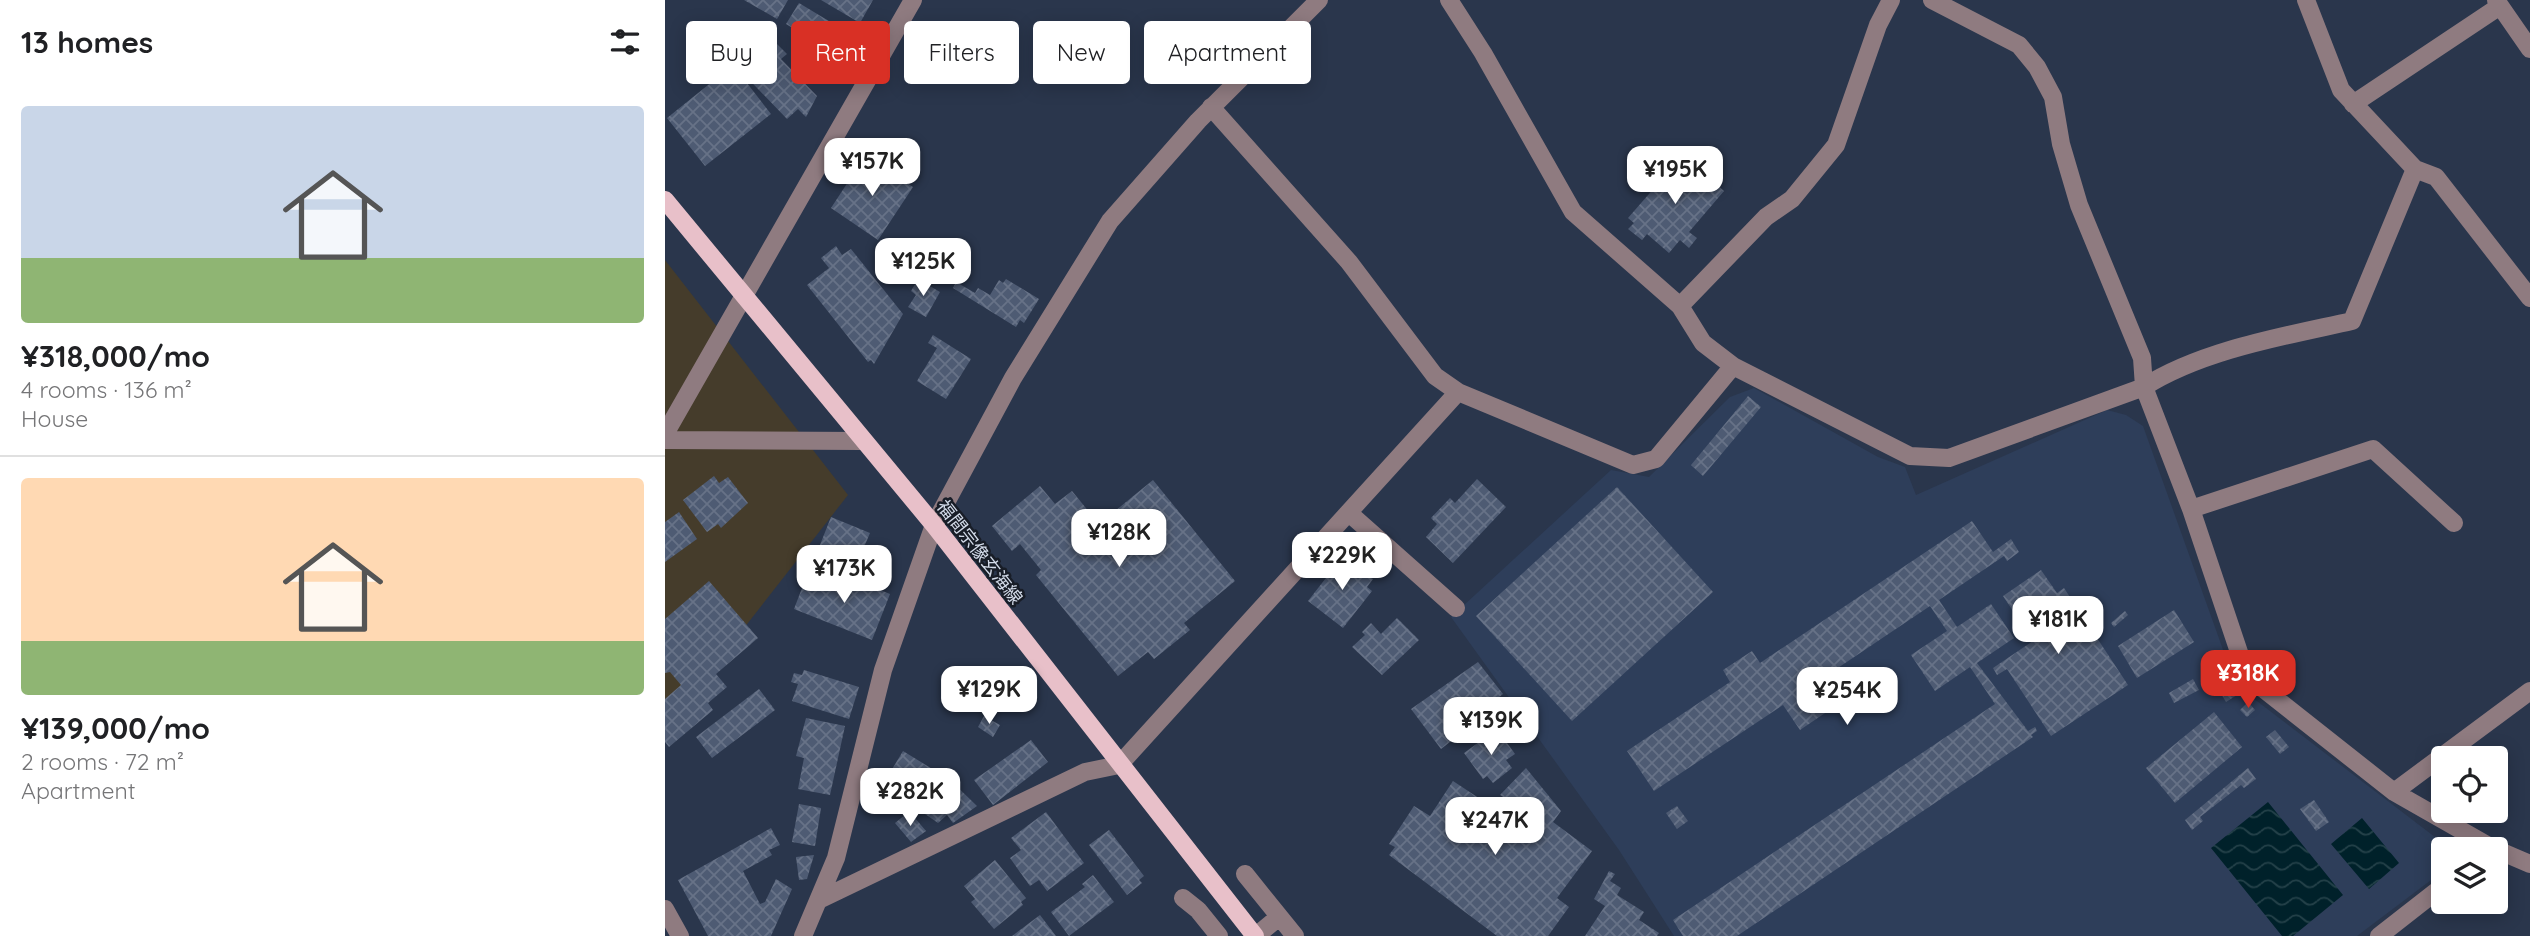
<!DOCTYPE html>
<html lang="en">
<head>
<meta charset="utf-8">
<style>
  :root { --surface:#fff; --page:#f6f6f6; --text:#202124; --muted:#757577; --line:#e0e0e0; --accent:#d93025 }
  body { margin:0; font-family:Quicksand,"Noto Sans JP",sans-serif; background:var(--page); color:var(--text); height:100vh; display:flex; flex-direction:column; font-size:26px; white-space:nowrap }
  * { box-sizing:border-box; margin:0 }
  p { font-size:23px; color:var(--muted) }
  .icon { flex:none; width:38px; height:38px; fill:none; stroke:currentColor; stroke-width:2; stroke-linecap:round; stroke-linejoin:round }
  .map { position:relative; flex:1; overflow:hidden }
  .panel { display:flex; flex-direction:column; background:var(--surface); width:665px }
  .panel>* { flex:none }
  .banner { position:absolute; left:21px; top:21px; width:665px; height:63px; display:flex; gap:14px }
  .controls { position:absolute; left:1766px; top:746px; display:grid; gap:14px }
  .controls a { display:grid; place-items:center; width:77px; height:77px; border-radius:7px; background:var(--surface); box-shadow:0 4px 18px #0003; font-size:35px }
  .price { position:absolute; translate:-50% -60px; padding:0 16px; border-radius:14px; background:#fff; color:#222; font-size:23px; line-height:46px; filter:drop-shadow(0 2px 4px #0008) }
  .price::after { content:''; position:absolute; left:50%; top:42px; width:21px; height:16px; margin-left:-10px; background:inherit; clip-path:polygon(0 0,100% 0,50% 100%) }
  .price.current { background:var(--accent); color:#fff }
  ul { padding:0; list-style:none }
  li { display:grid; align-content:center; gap:14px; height:371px; padding:0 21px }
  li+li { border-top:2px solid var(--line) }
  li span { display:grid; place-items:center; height:217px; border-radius:7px; color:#555 }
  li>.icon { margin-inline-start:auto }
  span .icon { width:126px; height:126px; fill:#fffc; stroke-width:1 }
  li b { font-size:30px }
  h2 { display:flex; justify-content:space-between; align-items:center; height:84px; padding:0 21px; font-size:30px }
  .pill { padding:0 24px; border-radius:7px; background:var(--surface); box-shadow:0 4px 18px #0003; font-size:24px; line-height:63px }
  .pill.current { background:var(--accent); color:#fff }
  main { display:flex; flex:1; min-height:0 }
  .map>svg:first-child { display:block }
  .commercial { fill:#453c2b }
  .built { fill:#2e3e5a }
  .water { fill:url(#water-waves) }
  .building { fill:url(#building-cross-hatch) }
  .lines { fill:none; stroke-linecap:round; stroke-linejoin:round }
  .minor { stroke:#8f7b80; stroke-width:18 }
  .major { stroke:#e8c0c9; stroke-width:18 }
  .labels { text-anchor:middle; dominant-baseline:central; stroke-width:5; stroke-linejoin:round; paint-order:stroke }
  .street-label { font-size:18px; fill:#d3dbe9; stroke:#181d27 }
</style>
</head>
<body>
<main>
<section class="panel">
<h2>13 homes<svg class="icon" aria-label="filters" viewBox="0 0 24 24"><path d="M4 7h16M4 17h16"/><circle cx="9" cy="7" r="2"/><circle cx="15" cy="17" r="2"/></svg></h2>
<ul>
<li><span style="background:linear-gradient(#c9d6e8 70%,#8fb573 0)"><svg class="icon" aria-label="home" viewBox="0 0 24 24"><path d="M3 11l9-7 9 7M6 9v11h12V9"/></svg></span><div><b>¥318,000/mo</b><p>4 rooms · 136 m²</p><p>House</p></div></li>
<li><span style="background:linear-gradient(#ffd9b3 75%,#8fb573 0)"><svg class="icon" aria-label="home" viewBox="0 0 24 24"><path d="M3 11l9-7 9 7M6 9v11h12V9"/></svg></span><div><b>¥139,000/mo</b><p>2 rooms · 72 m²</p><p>Apartment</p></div></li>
</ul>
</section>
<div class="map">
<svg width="1865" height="936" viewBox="0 0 1865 936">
  <defs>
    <pattern id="water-waves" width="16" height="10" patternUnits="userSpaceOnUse" patternTransform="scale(1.75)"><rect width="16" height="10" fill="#00212a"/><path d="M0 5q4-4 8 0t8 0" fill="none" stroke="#244149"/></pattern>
    <pattern id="building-cross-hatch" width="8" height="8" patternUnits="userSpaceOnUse" patternTransform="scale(1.75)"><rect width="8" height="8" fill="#4e5b73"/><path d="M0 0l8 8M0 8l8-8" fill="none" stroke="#677287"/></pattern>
  </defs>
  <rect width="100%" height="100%" fill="#2a364c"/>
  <path class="commercial" d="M 0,260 L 183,495 L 0,729 Z"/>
  <path class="built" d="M 1089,388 L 1213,457 L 1240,467 L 1251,495 L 1442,410 L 1461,415 L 1478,426 L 1566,672 L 1580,692 L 1783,847 L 1778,849 L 1778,871 L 1692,936 L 1009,936 L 954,850 L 786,617 L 946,470 L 984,477 L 1065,397 Z"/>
  <path class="water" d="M 1603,802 L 1678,895 L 1628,936 L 1617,936 L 1546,848 Z
    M 1697,818 L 1734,863 L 1704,889 L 1666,844 Z"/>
  <path class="building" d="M 79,0 L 123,0 L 112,19 Z
    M 156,0 L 208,0 L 195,23 Z
    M 134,3 L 187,35 L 175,57 L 121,24 Z
    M 100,32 L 122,54 L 116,59 L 152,96 L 141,117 L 133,109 L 122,119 L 68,63 Z
    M 68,65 L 106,114 L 40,166 L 2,118 Z
    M 1018,155 L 1059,191 L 1024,232 L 1032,238 L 1024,248 L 1015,240 L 1004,253 L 982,234 L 977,240 L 963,229 L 969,223 L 963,218 Z
    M 200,156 L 248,187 L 213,240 L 166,208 Z
    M 171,246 L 177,255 L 186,249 L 238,314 L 209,364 L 206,360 L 203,362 L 142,285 L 164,268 L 156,258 Z
    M 253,279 L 275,292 L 261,317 L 243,307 L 251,295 L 246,291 Z
    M 341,279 L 374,299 L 359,323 L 355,320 L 351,327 L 288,288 L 291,282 L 310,293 L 313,288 L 325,295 L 334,280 L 338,283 Z
    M 268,335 L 306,359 L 281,399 L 252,381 L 272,348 L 263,343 Z
    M 1083,396 L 1096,407 L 1038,476 L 1026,465 Z
    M 49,476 L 54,483 L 63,477 L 83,503 L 56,528 L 53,524 L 42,532 L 18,500 Z
    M 812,479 L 841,507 L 788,563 L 761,537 L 772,524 L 766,518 L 785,498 L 790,503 Z
    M 488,480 L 570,581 L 519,623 L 525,630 L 489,659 L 483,652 L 453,676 L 371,575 L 376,570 L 355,544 L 347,551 L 327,526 L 375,486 L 390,504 L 407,491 L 434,524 Z
    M 952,487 L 1048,592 L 907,721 L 811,616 Z
    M 14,512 L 32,539 L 0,562 L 0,522 Z
    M 166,517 L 205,533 L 191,566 L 166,556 L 164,560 L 151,555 Z
    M 1307,521 L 1328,552 L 1346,539 L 1354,552 L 1342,561 L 1339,556 L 1274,600 L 1292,627 L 1326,604 L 1349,638 L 1312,663 L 1363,731 L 1370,727 L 1372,731 L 1366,735 L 1368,737 L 1072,936 L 1018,936 L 1008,920 L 1330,704 L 1305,667 L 1270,691 L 1246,655 L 1282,631 L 1265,606 L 1149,684 L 1166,709 L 1135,730 L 1118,705 L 989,791 L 962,751 L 1065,682 L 1058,670 L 1087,651 L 1095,663 Z
    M 678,556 L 708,579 L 702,587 L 707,591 L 678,628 L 643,601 Z
    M 1376,570 L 1392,593 L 1399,588 L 1463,685 L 1386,736 L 1342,669 L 1332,675 L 1328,668 L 1368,641 L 1338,596 Z
    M 142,575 L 181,591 L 186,578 L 225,594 L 207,640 L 129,609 Z
    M 44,581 L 93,638 L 51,674 L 62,687 L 43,703 L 48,710 L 4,747 L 0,742 L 0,699 L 16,685 L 5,672 L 0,673 L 0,619 Z
    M 1509,610 L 1529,642 L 1472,678 L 1453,646 Z
    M 1460,611 L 1463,615 L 1449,627 L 1446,623 Z
    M 732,618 L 754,640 L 717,675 L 687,647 L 700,635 L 697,632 L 706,623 L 716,634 Z
    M 813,662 L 838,694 L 809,717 L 812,721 L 776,749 L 746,709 Z
    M 139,670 L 194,687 L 184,719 L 127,701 L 133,684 L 126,682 L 129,673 L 137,675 Z
    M 1528,679 L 1534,690 L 1509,703 L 1504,693 Z
    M 1566,685 L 1572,695 L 1561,702 L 1555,692 Z
    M 94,689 L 110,710 L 47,758 L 31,737 Z
    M 1583,702 L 1590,710 L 1582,717 L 1575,710 Z
    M 1549,712 L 1577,747 L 1510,803 L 1481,768 Z
    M 319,716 L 335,725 L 328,737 L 313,727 Z
    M 141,718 L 180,726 L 165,795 L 133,789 L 139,758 L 131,756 Z
    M 832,729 L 850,754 L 841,760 L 847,768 L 828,783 L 822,776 L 818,779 L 799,753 Z
    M 1610,730 L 1624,747 L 1615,754 L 1601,737 Z
    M 366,740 L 383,762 L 328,805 L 309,780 Z
    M 238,751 L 269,770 L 253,795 L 248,792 L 241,803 L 211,784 L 218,773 L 223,776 Z
    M 861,768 L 896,811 L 888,822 L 927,851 L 892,898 L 904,907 L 883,936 L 832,936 L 724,855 L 730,847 L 724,844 L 749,806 L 765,816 L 788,781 L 838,814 L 846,802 L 835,795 Z
    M 1583,768 L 1591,779 L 1579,788 L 1576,785 L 1535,817 L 1538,821 L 1527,830 L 1520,820 Z
    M 279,774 L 312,806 L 288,823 L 282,815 L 273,823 L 260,814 L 267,808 L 261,800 Z
    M 1649,800 L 1664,822 L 1651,831 L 1635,809 Z
    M 134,804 L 156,808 L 150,846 L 127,842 Z
    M 1012,806 L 1023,821 L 1012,829 L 1001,813 Z
    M 381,812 L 419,863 L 382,891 L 374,880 L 365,886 L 345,858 L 356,850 L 346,838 Z
    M 241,814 L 246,821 L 250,818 L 261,831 L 246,842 L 230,823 Z
    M 106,828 L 115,845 L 104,850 L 107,855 L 78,871 L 95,904 L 100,902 L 111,879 L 127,889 L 106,936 L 43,936 L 13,880 Z
    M 444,830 L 479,876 L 474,880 L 477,883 L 462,895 L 424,845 Z
    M 149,855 L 142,879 L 134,880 L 131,857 Z
    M 330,860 L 361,898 L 356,902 L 358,905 L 329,929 L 306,902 L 310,899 L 299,886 Z
    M 944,871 L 950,874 L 945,881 L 956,888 L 952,895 L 979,912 L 974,920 L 994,933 L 992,936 L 920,936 L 940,906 L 929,899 Z
    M 428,875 L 449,902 L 404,936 L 386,912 L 420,887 L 417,884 Z
    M 375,915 L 391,936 L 347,936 Z"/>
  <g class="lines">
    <path class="minor" d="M 784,0 L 818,53 L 908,212 L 1015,306 L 1038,343 L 1068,366 L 1245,456 L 1284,458 L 1479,387 C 1537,350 1620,336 1687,321 L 1750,169
      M 1267,0 L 1354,45 L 1372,67 L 1388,97 L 1396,144 L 1414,205 L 1477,358 L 1479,387 L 1526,509 L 1582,676 L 1729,792 L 1829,849
      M 1641,0 L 1676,90 L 1750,169 L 1771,177 L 1865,298
      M 1831,0 L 1865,49
      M 1688,104 L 1835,6
      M 546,107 L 684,262 L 770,376 L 793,392 L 968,465 L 991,459 L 1068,366
      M 1015,306 L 1101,217 L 1127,199 L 1171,145 L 1213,25 L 1226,0
      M 0,434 L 248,0
      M 0,440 L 197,441
      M 1526,509 L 1708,449 L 1789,523
      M 684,513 L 791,608
      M 1729,792 L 1865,691
      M 1830,849 L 1865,864
      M 580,874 L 630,936
      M 518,898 L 533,910 L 554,936
      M 154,900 L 420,772 L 454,765 L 793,392
      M 0,909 L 15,936
      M 138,936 L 171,858 L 218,670 L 269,525 L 348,378 L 445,221 L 533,121 L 654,0
      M 591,936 L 614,917
      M 1714,936 L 1778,886"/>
    <path class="major" d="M 0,200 L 269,525 L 590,936"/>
  </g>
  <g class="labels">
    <g class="street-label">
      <text transform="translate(315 552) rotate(52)">福間宗像玄海線</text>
    </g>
  </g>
</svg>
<div class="controls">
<a><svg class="icon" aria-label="locate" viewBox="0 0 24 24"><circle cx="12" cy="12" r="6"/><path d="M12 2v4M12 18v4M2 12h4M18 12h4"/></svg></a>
<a><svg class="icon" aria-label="layers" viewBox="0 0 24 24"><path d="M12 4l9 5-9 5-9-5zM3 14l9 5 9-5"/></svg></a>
</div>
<b class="price" style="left:207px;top:198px">¥157K</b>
<b class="price" style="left:1010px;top:206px">¥195K</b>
<b class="price" style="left:258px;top:298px">¥125K</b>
<b class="price" style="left:454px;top:569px">¥128K</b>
<b class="price" style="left:677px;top:592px">¥229K</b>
<b class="price" style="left:179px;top:605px">¥173K</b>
<b class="price" style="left:1393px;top:656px">¥181K</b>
<b class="price current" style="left:1583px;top:710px">¥318K</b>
<b class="price" style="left:324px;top:726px">¥129K</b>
<b class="price" style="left:1182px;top:727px">¥254K</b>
<b class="price" style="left:826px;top:757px">¥139K</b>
<b class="price" style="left:245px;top:828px">¥282K</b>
<b class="price" style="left:830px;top:857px">¥247K</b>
<div class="banner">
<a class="pill">Buy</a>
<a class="pill current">Rent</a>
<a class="pill">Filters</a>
<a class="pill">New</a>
<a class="pill">Apartment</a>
</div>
</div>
</main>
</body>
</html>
